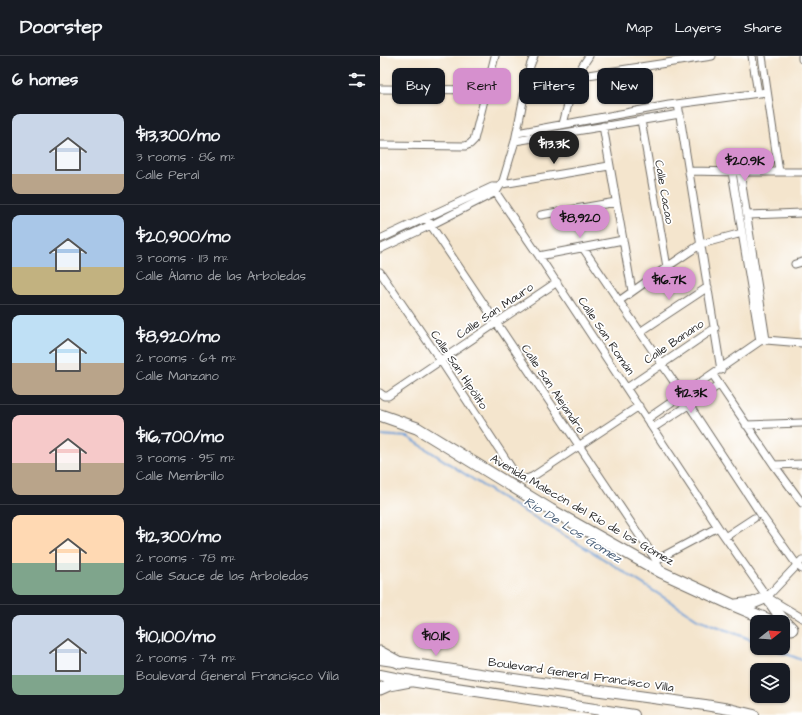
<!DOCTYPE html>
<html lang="en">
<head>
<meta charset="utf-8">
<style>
  :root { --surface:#171b24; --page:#20242c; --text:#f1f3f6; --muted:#9ea1a6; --line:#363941; --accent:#d690ce }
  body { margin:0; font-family:"Architects Daughter",sans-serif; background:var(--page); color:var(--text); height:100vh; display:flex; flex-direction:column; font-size:15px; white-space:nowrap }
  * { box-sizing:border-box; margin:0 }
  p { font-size:13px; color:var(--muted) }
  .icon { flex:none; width:22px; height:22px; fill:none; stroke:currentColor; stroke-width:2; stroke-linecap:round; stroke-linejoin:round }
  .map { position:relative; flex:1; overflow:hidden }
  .details { display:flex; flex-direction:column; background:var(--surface); width:380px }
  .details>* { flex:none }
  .banner { position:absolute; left:12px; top:12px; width:350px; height:36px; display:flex; gap:8px }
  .needle { width:26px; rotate:73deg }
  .controls { position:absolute; left:370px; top:559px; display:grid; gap:8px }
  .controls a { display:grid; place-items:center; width:40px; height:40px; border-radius:8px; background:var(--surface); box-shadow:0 1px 3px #0004; font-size:20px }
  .price { position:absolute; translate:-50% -34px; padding:0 9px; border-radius:14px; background:var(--accent); color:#111; font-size:13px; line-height:26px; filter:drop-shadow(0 1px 2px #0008) }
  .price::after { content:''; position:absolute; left:50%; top:24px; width:12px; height:9px; margin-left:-6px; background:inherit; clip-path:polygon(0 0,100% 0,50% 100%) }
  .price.active { background:#222; color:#fff }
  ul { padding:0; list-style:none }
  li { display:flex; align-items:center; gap:12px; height:100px; padding:0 12px }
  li+li { border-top:1px solid var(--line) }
  li span { display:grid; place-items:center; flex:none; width:112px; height:80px; border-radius:8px; color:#555 }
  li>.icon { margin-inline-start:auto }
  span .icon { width:48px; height:48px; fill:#fffc; stroke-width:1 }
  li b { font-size:17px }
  h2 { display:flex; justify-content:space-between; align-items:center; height:48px; padding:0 12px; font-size:17px }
  .tag { padding:0 14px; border-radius:8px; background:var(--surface); box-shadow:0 1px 3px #0004; font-size:14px; line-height:36px }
  .tag.active { background:var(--accent); color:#111 }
  header { display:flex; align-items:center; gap:24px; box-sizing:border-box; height:56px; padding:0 20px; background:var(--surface); border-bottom:1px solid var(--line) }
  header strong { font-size:19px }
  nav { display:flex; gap:22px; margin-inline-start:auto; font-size:14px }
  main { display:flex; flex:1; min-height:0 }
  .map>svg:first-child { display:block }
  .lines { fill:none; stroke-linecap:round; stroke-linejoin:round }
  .stream { stroke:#6d9fd8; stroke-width:2 }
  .street-casing { stroke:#716c64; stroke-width:9 }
  .secondary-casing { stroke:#716c64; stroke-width:12 }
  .primary-casing { stroke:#716c64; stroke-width:13 }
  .street { stroke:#fff; stroke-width:7 }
  .secondary { stroke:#fff; stroke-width:10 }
  .primary { stroke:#fff; stroke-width:11 }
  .labels { text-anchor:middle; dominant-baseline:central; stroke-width:3.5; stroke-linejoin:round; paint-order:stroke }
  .street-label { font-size:12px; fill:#2b2b2b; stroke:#fff }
  .water-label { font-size:13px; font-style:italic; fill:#495f79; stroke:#fff }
</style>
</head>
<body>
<header>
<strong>Doorstep</strong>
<nav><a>Map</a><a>Layers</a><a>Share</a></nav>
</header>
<main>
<section class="details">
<h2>6 homes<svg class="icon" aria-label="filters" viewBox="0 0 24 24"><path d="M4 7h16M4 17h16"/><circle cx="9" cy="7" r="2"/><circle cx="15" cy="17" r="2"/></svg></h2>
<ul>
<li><span style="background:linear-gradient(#c9d6e8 75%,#b9a48a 0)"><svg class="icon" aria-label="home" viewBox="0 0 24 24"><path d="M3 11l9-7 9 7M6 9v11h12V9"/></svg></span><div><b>$13,300/mo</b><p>3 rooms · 86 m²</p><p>Calle Peral</p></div></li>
<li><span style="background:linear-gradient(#a9c7e8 65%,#c2b280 0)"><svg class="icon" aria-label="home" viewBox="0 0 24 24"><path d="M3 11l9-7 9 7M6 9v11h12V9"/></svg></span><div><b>$20,900/mo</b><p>3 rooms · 113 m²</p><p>Calle Álamo de las Arboledas</p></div></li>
<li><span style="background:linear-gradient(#bfe0f5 60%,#b9a48a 0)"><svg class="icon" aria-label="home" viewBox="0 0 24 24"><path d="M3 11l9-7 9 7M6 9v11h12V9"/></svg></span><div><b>$8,920/mo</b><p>2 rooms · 64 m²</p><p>Calle Manzano</p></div></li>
<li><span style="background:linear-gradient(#f6c9c9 60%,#b9a48a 0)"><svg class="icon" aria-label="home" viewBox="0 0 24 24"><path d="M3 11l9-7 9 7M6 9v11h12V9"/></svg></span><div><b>$16,700/mo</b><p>3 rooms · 95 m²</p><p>Calle Membrillo</p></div></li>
<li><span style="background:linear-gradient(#ffd9b3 60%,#7fa58c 0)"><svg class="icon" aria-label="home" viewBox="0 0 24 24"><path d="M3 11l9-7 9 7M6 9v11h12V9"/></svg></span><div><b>$12,300/mo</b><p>2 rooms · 78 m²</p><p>Calle Sauce de las Arboledas</p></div></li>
<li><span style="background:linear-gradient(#c9d6e8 75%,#7fa58c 0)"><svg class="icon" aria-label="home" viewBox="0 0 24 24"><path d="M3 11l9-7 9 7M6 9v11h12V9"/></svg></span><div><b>$10,100/mo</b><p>2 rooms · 74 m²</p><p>Boulevard General Francisco Villa</p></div></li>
</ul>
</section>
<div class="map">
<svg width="422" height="659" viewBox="0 0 422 659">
  <rect width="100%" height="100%" fill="#fff"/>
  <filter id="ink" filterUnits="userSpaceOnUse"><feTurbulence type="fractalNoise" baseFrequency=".025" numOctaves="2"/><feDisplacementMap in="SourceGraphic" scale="8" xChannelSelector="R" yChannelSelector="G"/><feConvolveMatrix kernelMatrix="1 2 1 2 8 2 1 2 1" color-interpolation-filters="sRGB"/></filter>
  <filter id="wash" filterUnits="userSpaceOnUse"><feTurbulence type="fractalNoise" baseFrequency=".012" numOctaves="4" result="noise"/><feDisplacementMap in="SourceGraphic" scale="16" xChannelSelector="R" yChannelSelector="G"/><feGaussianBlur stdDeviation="0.9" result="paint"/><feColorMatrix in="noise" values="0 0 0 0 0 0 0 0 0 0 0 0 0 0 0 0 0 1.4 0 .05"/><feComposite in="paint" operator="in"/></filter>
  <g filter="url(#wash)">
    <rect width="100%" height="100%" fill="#f4e5cd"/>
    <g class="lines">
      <path class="stream" d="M 0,379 L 28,381 L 117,439 L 222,502 L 316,562 L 377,586
        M 391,592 L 422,604"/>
    </g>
  </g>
  <g filter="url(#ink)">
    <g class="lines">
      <g class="street-casing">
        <path id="street" d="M 372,0 L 378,37
          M 382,0 L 399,116
          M 422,0 L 422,3
          M 195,21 L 332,0
          M 0,33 L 106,34
          M 298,48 L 341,314
          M 261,64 L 287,211
          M 183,68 L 195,21 L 209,0
          M 223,70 L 252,235
          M 137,77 L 289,49 L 387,36
          M 135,85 L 300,58
          M 0,89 L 85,90 L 90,88 L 94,84 L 115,0
          M 309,115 L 360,116 L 422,116
          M 352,116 L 380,285
          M 360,116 L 386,284
          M 122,128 L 229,110
          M 112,131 L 159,200 L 338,471 L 387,541 L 422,562
          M 161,159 L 236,146
          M 367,159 L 422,157
          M 46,162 L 276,504 L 281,516
          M 0,183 L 112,131 L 116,131
          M 203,192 L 303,339
          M 0,193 L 51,169 L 116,136 L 123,125 L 135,85 L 150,10 L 154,0
          M 159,200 L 243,184
          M 415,208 L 422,206
          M 0,216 L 61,305 L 136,419 C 141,424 145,424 152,421 L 259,350
          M 239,245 L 287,211 L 321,188 L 362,177
          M 260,276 L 328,231
          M 333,319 L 394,409 L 422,447
          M 247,332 L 335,272
          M 0,337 L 4,340 L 8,340 L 177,226
          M 309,349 L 382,460 L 417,509 L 422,513
          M 267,363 L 380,285 L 386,284 L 422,287
          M 366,369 L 422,367
          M 273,372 L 339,329
          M 394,409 L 422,408
          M 345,481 L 374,462
          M 276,504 L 338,471
          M 387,541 L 422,504"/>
      </g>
      <g class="secondary-casing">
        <path id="secondary" d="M 0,603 L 147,625 L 325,649 L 349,653 L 374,659
          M 0,619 L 30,625 L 254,659"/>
      </g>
      <g class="primary-casing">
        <path id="primary" d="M 0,359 L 37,372 L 171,454 L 281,516 L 353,549 L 394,566
          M 356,549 L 373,547 L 387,541 L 400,560 L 412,573
          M 0,596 L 20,607
          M 0,633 L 9,629 L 30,625"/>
      </g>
      <use href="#street" class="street"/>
      <use href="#secondary" class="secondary"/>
      <use href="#primary" class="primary"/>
    </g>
  </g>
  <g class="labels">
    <g class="street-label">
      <text transform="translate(284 136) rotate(80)">Calle Cacao</text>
      <text transform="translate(115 255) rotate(-34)">Calle San Mauro</text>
      <text transform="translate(226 280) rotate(56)">Calle San Román</text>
      <text transform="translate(294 286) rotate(-34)">Calle Banano</text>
      <text transform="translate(79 314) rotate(56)">Calle San Hipólito</text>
      <text transform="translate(173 333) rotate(56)">Calle San Alejandro</text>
      <text transform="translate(202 454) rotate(30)">Avenida Malecón del Río de los Gómez</text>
      <text transform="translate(201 619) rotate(8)">Boulevard General Francisco Villa</text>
    </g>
    <g class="water-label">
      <text transform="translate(193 474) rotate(32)">Rio De Los Gomez</text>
    </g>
  </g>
</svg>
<div class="controls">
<a><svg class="needle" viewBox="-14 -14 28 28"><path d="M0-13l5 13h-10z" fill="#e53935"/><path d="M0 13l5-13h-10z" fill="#9ea1a6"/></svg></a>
<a><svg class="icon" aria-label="layers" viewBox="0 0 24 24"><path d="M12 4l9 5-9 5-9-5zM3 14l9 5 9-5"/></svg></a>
</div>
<b class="price active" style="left:174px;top:109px">$13.3K</b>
<b class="price" style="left:365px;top:126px">$20.9K</b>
<b class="price" style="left:200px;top:183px">$8,920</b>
<b class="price" style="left:289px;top:245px">$16.7K</b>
<b class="price" style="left:311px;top:358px">$12.3K</b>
<b class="price" style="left:56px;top:601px">$10.1K</b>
<div class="banner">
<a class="tag">Buy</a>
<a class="tag active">Rent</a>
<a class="tag">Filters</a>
<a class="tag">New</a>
</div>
</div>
</main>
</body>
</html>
